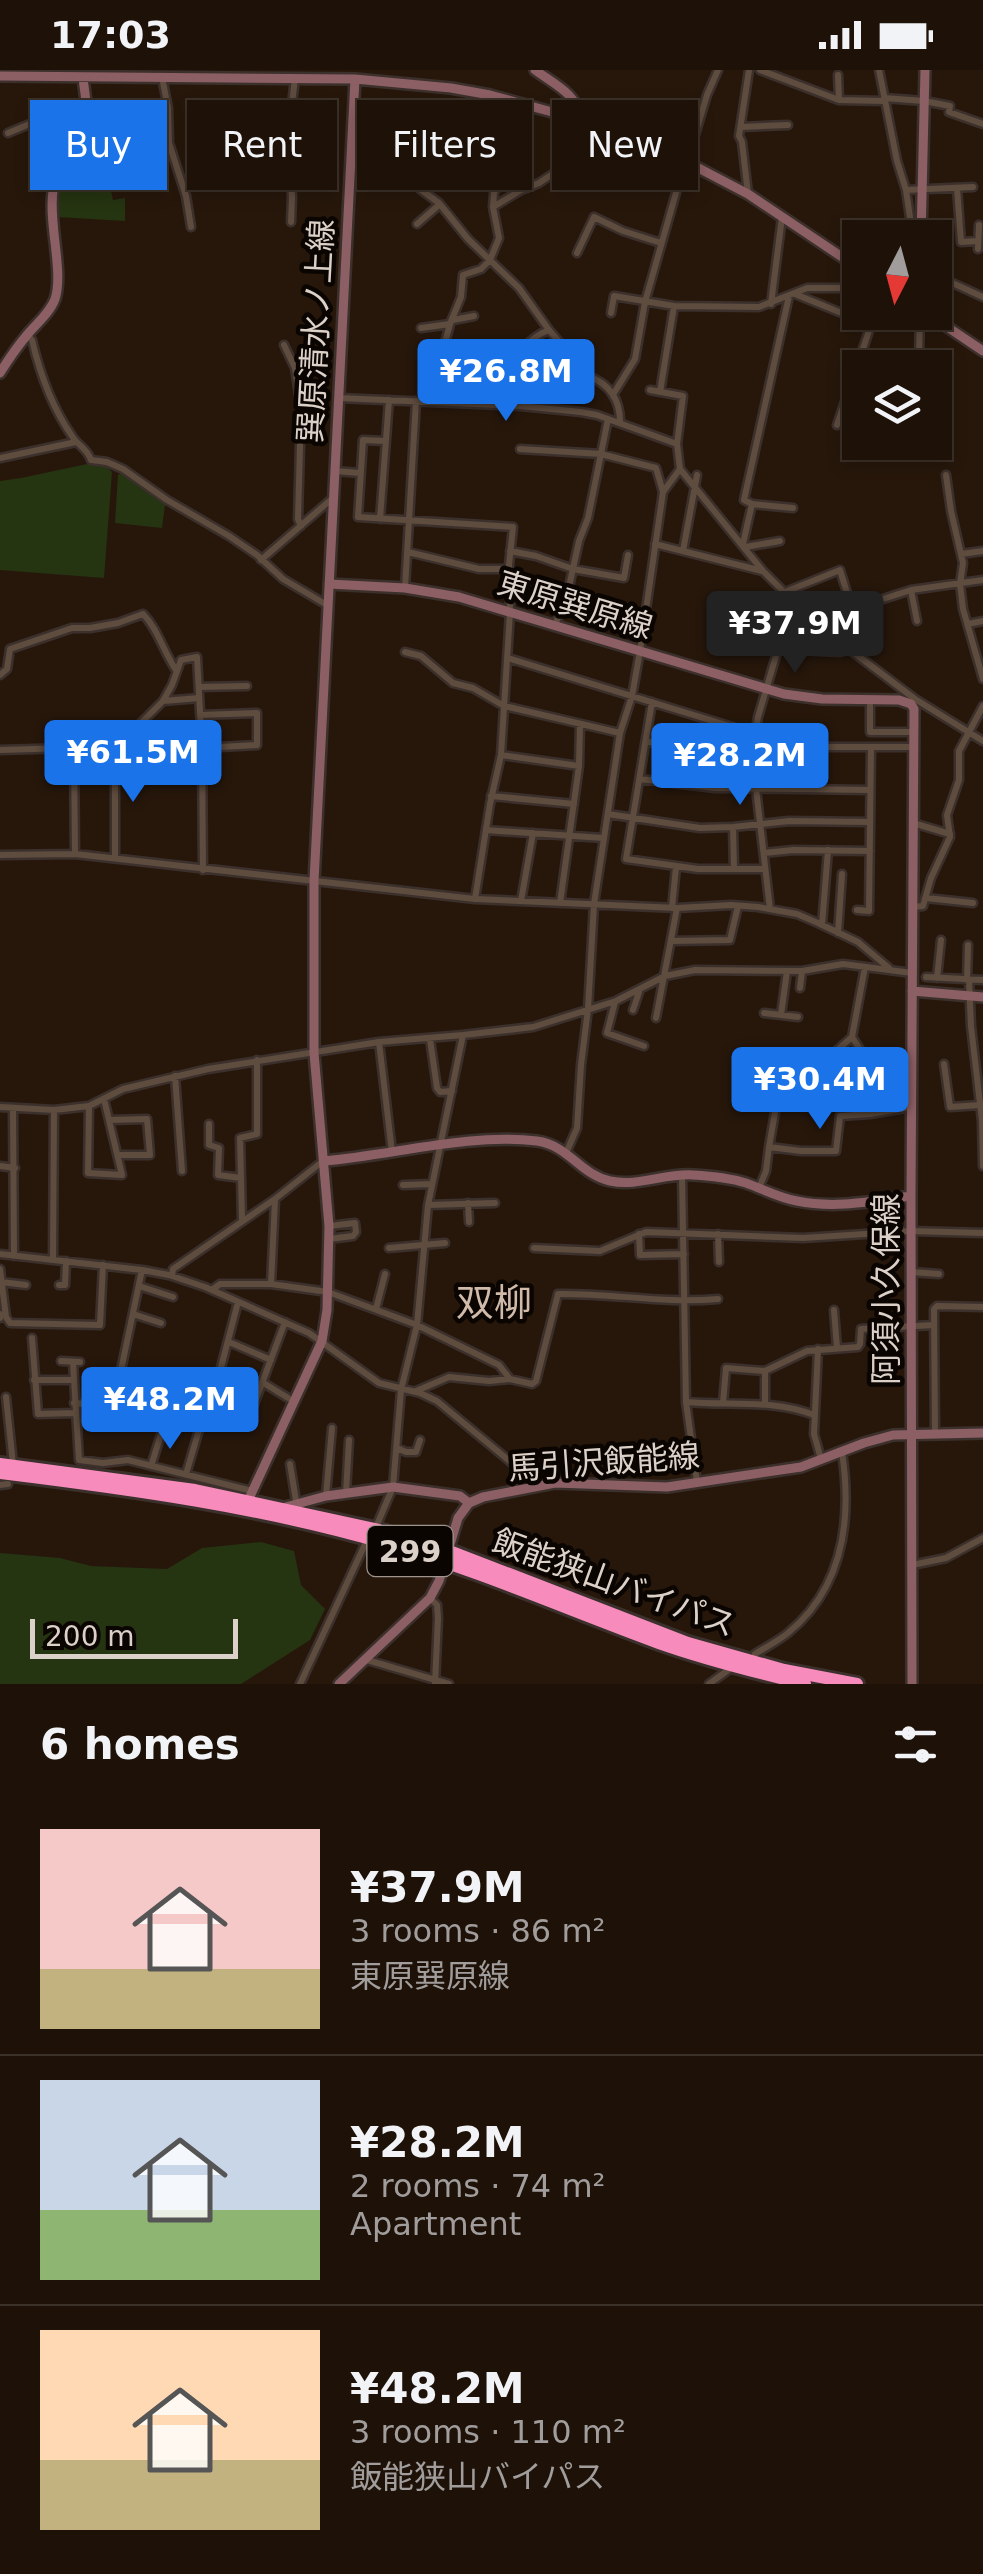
<!DOCTYPE html>
<html lang="en">
<head>
<meta charset="utf-8">
<style>
  :root { --surface:#1d1108; --page:#2a1f16; --text:#f1f3f6; --muted:#a09d9c; --line:#3b3129; --accent:#1a73e8 }
  body { margin:0; font-family:"DejaVu Sans","Noto Sans JP",sans-serif; background:var(--page); color:var(--text); height:100vh; display:flex; flex-direction:column; font-size:38px; white-space:nowrap }
  * { box-sizing:border-box; margin:0 }
  p { font-size:32px; color:var(--muted) }
  .icon { flex:none; width:55px; height:55px; fill:none; stroke:currentColor; stroke-width:2; stroke-linecap:round; stroke-linejoin:round }
  .map { position:relative; height:1614px; overflow:hidden }
  .sheet { display:flex; flex-direction:column; background:var(--surface); flex:1 }
  .sheet>* { flex:none }
  .top-card { position:absolute; left:30px; top:30px; width:925px; height:90px; display:flex; gap:20px }
  .needle { width:65px; rotate:186deg }
  .tools { position:absolute; left:842px; top:150px; display:grid; gap:20px }
  .tools a { display:grid; place-items:center; width:110px; height:110px; border-radius:0px; background:var(--surface); box-shadow:0 5px 15px #0003,0 0 0 2px var(--line); font-size:50px }
  .scale { position:absolute; left:30px; bottom:25px; width:208px; box-sizing:border-box; padding-left:10px; border:5px solid #dcd1c9; border-top:0; font-size:28px; line-height:35px; white-space:nowrap; color:#dcd1c9; -webkit-text-stroke:8px #0b0502; paint-order:stroke }
  .price { position:absolute; translate:-50% -85px; padding:0 22px; border-radius:10px; background:var(--accent); color:#fff; font-size:32px; line-height:65px; filter:drop-shadow(0 2px 5px #0008) }
  .price::after { content:''; position:absolute; left:50%; top:60px; width:30px; height:22px; margin-left:-15px; background:inherit; clip-path:polygon(0 0,100% 0,50% 100%) }
  .price.on { background:#222; color:#fff }
  ul { padding:0; list-style:none }
  li { display:flex; align-items:center; gap:30px; height:250px; padding:0 40px }
  li+li { border-top:2px solid var(--line) }
  li span { display:grid; place-items:center; flex:none; width:280px; height:200px; border-radius:0px; color:#555 }
  li>.icon { margin-inline-start:auto }
  span .icon { width:120px; height:120px; fill:#fffc; stroke-width:1 }
  li b { font-size:42px }
  h2 { display:flex; justify-content:space-between; align-items:center; height:120px; padding:0 40px; font-size:42px }
  .chip { padding:0 35px; border-radius:0px; background:var(--surface); box-shadow:0 5px 15px #0003,0 0 0 2px var(--line); font-size:35px; line-height:90px }
  .chip.on { background:var(--accent); color:#fff }
  .status { display:flex; justify-content:space-between; align-items:center; height:70px; padding:0 50px; background:var(--surface); direction:ltr }
  .status svg { height:28px; fill:currentColor }
  .map>svg:first-child { display:block }
  .green { fill:#253411 }
  .lines { fill:none; stroke-linecap:round; stroke-linejoin:round }
  .street-casing { stroke:#3c302c; stroke-width:11 }
  .secondary-casing { stroke:#3c302c; stroke-width:14 }
  .highway-casing { stroke:#3c302c; stroke-width:18 }
  .street { stroke:#5e4c3e; stroke-width:6 }
  .secondary { stroke:#8c5f64; stroke-width:9 }
  .highway { stroke:#f78bbb; stroke-width:12 }
  .labels { text-anchor:middle; dominant-baseline:central; stroke-width:9; stroke-linejoin:round; paint-order:stroke }
  .shield { fill:#0b0502; stroke:#9d948d; stroke-width:2.5 }
  .shield-label { font-size:30px; font-weight:bold; fill:#dcd1c9 }
  .street-label { font-size:32px; fill:#dcd1c9; stroke:#0b0502 }
  .quarter-label { font-size:38px; fill:#d0baaa; stroke:#0b0502 }
</style>
</head>
<body>
<div class="status"><b>17:03</b><svg viewBox="0 0 49 12"><path d="M0 12V9h3v3zM5 12V6h3v6zM10 12V3h3v9zM15 12V0h3v12zM26 1h20v11H26zM47 4h2v5h-2z"/></svg></div>
<div class="map">
<svg width="983" height="1614" viewBox="0 0 983 1614">
  <rect width="100%" height="100%" fill="#27170b"/>
  <path class="green" d="M 137,33 L 149,68 L 136,73 L 135,76 C 117,80 110,91 94,92 L 93,96 L 88,96 L 89,116 L 109,112 L 113,130 L 125,128 L 125,151 L 57,147 L 60,114 L 87,76 L 93,50 Z
    M 92,393 L 105,395 L 112,402 L 104,508 L 0,500 L 0,411 L 21,408 Z
    M 122,402 L 164,431 L 165,435 L 162,458 L 115,453 L 118,405 Z
    M 261,1472 L 294,1481 L 301,1515 L 325,1539 L 310,1570 L 241,1614 L 0,1614 L 0,1483 L 60,1488 L 91,1496 L 167,1499 L 202,1478 Z"/>
  <g class="lines">
    <g class="street-casing">
      <path id="street" d="M 760,0 L 839,30 L 884,31
        M 879,0 L 897,91 L 906,120 L 913,168
        M 838,5 L 839,30
        M 162,7 L 168,38 L 169,73 L 186,126 L 191,157
        M 884,28 L 924,31 L 950,36 L 949,42 L 983,54
        M 352,50 L 388,72 L 420,119 L 439,133 L 468,169 L 519,218 L 549,260 L 588,305
        M 741,57 L 788,55
        M 8,63 L 56,43 L 70,44 L 86,40
        M 687,92 L 707,25 L 718,0
        M 957,118 L 961,172 L 978,171
        M 906,120 L 973,117
        M 748,124 L 742,72 L 739,66 L 749,0
        M 493,137 L 521,120 L 539,113 L 560,99 L 570,87 L 608,79 L 616,63
        M 291,152 L 292,127 L 288,69 L 295,8
        M 417,154 L 440,134
        M 978,179 L 979,155
        M 577,183 L 594,147 L 623,161 L 661,173
        M 935,205 L 983,227
        M 795,224 L 871,255 L 837,355
        M 789,226 L 744,430 L 752,434 L 793,438
        M 771,234 L 782,147
        M 611,243 L 614,226 L 674,236 L 759,237 L 807,218 L 860,218
        M 453,250 L 474,246
        M 421,258 L 450,254
        M 28,265 L 32,270 C 40,304 51,336 72,366 C 78,376 87,378 91,390 L 107,392 L 123,399 L 167,430 L 229,466 L 257,485 L 283,509 L 327,535
        M 284,275 L 295,298 L 301,338 L 298,449 L 301,456
        M 515,286 L 524,298 L 521,336
        M 919,289 L 920,242
        M 856,297 L 919,289 L 924,291
        M 524,298 C 564,298 621,300 620,353
        M 650,320 L 683,326 L 677,374 L 680,399 L 763,501 L 816,554 L 915,629 L 983,671
        M 660,322 L 674,236
        M 614,323 L 635,289 L 645,232 L 685,91
        M 430,325 C 454,322 498,299 517,283 C 528,274 535,265 549,260
        M 339,328 L 521,336 L 581,342 L 597,345 L 677,374
        M 429,332 L 450,254 L 461,227 L 463,205 L 481,199 L 490,190 L 499,168 L 493,137 L 494,123 L 516,77 L 529,35
        M 474,334 L 474,310
        M 385,371 L 363,370 L 358,447 L 513,457 L 509,495 L 510,542 L 501,685 L 490,734 L 475,829
        M 520,379 L 601,384 L 656,398 L 663,422 L 640,581 L 632,626 L 620,663 L 594,834 L 588,939 L 581,995 L 577,1058 L 566,1083
        M 0,388 L 76,372
        M 335,401 L 360,403
        M 946,405 L 951,441 L 963,493 L 960,514 L 963,539 L 983,609
        M 663,422 L 680,399
        M 380,449 L 389,330
        M 655,474 L 762,501
        M 743,474 L 752,434
        M 745,477 L 780,471
        M 510,481 L 536,486 L 573,499 L 624,508 L 628,485
        M 683,481 L 697,405
        M 408,482 L 479,499 L 509,499
        M 961,484 L 983,481
        M 261,490 L 334,427
        M 510,511 L 567,523
        M 405,518 L 416,331
        M 911,520 L 917,551
        M 785,522 L 840,500 L 852,539
        M 968,554 L 983,551
        M 555,555 L 567,526 L 579,471 L 588,448 L 608,349
        M 818,555 L 852,539 L 911,520 L 983,510
        M 405,582 L 421,586 L 453,613 L 473,618 L 504,636 L 620,663
        M 508,588 L 778,671 L 815,677 L 913,677
        M 0,605 L 7,599 L 10,579 L 72,558 L 90,558 L 118,553 L 143,544 C 158,559 163,581 176,600
        M 199,617 L 247,616
        M 163,631 L 199,628
        M 870,631 L 870,662 L 913,662
        M 652,632 L 626,789 L 698,799 L 765,799
        M 646,671 L 715,687 L 715,718
        M 0,680 L 69,678 L 74,681 L 99,682 L 102,692 L 163,631 L 172,615 L 181,590 L 197,587 L 202,678 L 203,800
        M 74,681 L 75,784
        M 115,681 L 115,787
        M 115,683 L 257,675 L 257,643 L 201,645
        M 501,685 L 579,696
        M 640,709 L 715,718 L 870,720
        M 491,726 L 574,734
        M 608,744 L 700,758 L 733,757 L 789,751 L 870,752
        M 913,753 L 950,764
        M 733,757 L 734,799
        M 486,760 L 603,768
        M 764,783 L 793,780 L 870,781
        M 0,785 L 75,784 L 475,829 L 677,838 L 731,835 L 758,837 L 797,844 L 818,853 L 858,872 L 889,898
        M 926,828 L 973,833
        M 521,831 L 533,763
        M 560,833 L 579,696 L 580,654
        M 913,837 L 923,836 L 931,808 L 950,767 L 947,745 L 959,710 L 959,681 L 983,636
        M 672,838 L 676,797
        M 770,839 L 752,684 L 758,647 L 778,579 L 840,582 L 850,579
        M 857,840 L 869,841 L 871,678
        M 822,855 L 828,780
        M 838,863 L 842,804
        M 671,871 L 730,870 L 738,836
        M 926,907 L 983,910
        M 937,908 L 941,870
        M 967,910 L 968,875
        M 969,910 L 971,956 L 982,1051 L 983,1096
        M 800,918 L 802,901
        M 615,932 L 607,963 L 644,976
        M 633,940 L 639,922
        M 764,943 L 798,947
        M 781,945 L 787,901
        M 656,948 L 677,838
        M 852,967 L 870,995 L 880,1041
        M 430,969 L 437,1018 L 440,1022 L 452,1021
        M 379,972 L 392,1082
        M 944,994 L 950,1037 L 980,1035
        M 762,997 L 801,1005
        M 175,1006 L 182,1101
        M 89,1036 L 88,1103 L 122,1105 L 104,1029
        M 0,1037 L 54,1040 L 89,1036 L 123,1019 L 208,999 L 379,972 L 463,965
        M 13,1039 L 14,1186
        M 109,1050 L 147,1049 L 150,1085 L 118,1085
        M 209,1054 L 209,1075 L 219,1078 L 218,1105 L 241,1108
        M 769,1077 L 779,1019 L 826,990 L 852,967 L 865,897
        M 0,1096 L 15,1098
        M 682,1105 L 686,1332 L 697,1412
        M 403,1115 L 432,1114
        M 759,1118 L 766,1101 L 769,1077 L 801,1081 L 836,1081 L 840,1046 L 870,1044 L 911,1037
        M 468,1133 L 469,1152
        M 428,1135 L 495,1133
        M 242,1149 L 240,1068 L 257,1064 L 257,990
        M 639,1164 L 640,1185 L 684,1184
        M 718,1164 L 719,1192
        M 329,1169 L 353,1166 L 356,1162 L 355,1153 L 329,1156
        M 389,1178 L 445,1173
        M 534,1178 L 600,1181 L 646,1162 L 803,1168 L 911,1161 L 983,1163
        M 0,1184 L 142,1200 L 169,1205 L 205,1217 L 309,1263 L 379,1313 L 420,1323 L 437,1331 L 523,1402 L 541,1414
        M 53,1189 L 54,1041
        M 0,1199 L 6,1247 L 10,1253 L 100,1255 L 103,1195
        M 911,1202 L 939,1204
        M 172,1206 L 173,1199 L 275,1129 L 323,1091
        M 1,1212 L 26,1215
        M 271,1214 L 275,1130
        M 59,1215 L 65,1215 L 66,1191
        M 139,1216 L 173,1227
        M 212,1220 L 220,1214 L 271,1214 L 328,1222 L 417,1255 L 499,1295 L 510,1309
        M 376,1239 L 385,1204
        M 834,1240 L 837,1278
        M 0,1244 L 0,1248
        M 133,1244 L 161,1253
        M 32,1268 L 38,1344 L 75,1343
        M 229,1272 L 271,1290
        M 818,1279 L 814,1364 L 821,1389
        M 61,1291 L 80,1292
        M 73,1292 L 79,1390 L 103,1393 L 128,1390 L 252,1421
        M 34,1310 L 73,1310
        M 262,1312 L 293,1331
        M 133,1313 L 120,1305 L 142,1200
        M 416,1321 L 449,1307 L 489,1311 L 510,1309 L 532,1314 L 536,1311 L 558,1224 C 612,1223 664,1234 718,1229
        M 6,1327 L 13,1394
        M 212,1332 L 238,1232
        M 686,1332 C 730,1336 772,1329 814,1345
        M 74,1333 L 91,1334
        M 723,1333 L 726,1298 L 765,1301 L 807,1281 L 858,1277 L 860,1274 L 861,1259 L 934,1255
        M 765,1333 L 765,1301
        M 253,1337 L 285,1252
        M 935,1362 L 934,1239 L 937,1236 L 983,1237
        M 397,1378 L 406,1382 L 416,1382 L 420,1370
        M 290,1394 L 296,1431
        M 151,1396 L 177,1314
        M 186,1404 L 199,1360
        M 0,1415 L 8,1414
        M 346,1423 L 349,1370
        M 326,1426 L 332,1358
        M 376,1457 L 393,1417 L 401,1320 L 417,1255 L 428,1135 L 463,965 L 533,957 L 616,931 L 665,906 L 695,900 L 802,901 L 843,894 L 912,903
        M 912,1495 L 946,1488 L 983,1468
        M 430,1528 L 437,1535 L 438,1548 L 435,1614
        M 755,1584 C 766,1577 778,1571 788,1563 C 844,1517 852,1449 842,1382
        M 367,1590 L 449,1614
        M 300,1614 L 367,1470
        M 709,1614 L 731,1598"/>
    </g>
    <g class="secondary-casing">
      <path id="secondary" d="M 535,0 C 554,14 578,24 581,50
        M 0,6 L 355,9 L 451,18 L 490,25 L 581,50 L 685,91 L 748,124 L 860,199
        M 921,168 L 925,0
        M 925,242 L 983,281
        M 0,303 C 8,290 17,277 27,265 C 36,254 50,243 55,229 C 64,202 48,153 53,121 C 56,103 74,91 82,75 C 92,55 85,29 83,7
        M 329,514 L 405,518 L 459,527 L 784,624 L 822,629 L 899,630 L 911,634 L 914,639 L 911,1126 L 912,1614
        M 912,921 L 983,927
        M 324,1091 C 394,1085 467,1063 537,1071 C 568,1075 581,1105 610,1111 C 638,1117 665,1103 693,1105 C 710,1106 730,1108 746,1113 C 763,1119 779,1128 797,1131 C 835,1139 873,1131 911,1126
        M 247,1433 L 322,1271 L 327,1240 L 329,1156 L 314,983 L 314,811 L 355,9
        M 282,1438 L 326,1426 L 393,1417 L 460,1426 L 469,1433
        M 339,1614 L 430,1528 L 439,1511 L 458,1448 L 469,1433 L 483,1427 L 555,1413 L 667,1417 L 801,1397 L 864,1373 L 893,1365 L 983,1363"/>
    </g>
    <g class="highway-casing">
      <path id="highway" d="M 0,1394 L 195,1420 L 375,1459 L 447,1480 L 688,1573 L 784,1600 L 857,1614
        M 0,1403 C 130,1419 262,1437 388,1474 C 480,1501 569,1540 659,1573 C 707,1590 755,1602 805,1614"/>
    </g>
    <use href="#street" class="street"/>
    <use href="#secondary" class="secondary"/>
    <use href="#highway" class="highway"/>
  </g>
  <g class="labels">
    <rect class="shield" x="367.5" y="1456" width="85" height="50" rx="8"/>
    <g class="shield-label">
      <text x="410" y="1481">299</text>
    </g>
    <g class="street-label">
      <text transform="translate(316 261) rotate(-87)">巽原清水ノ上線</text>
      <text transform="translate(575 535) rotate(17)">東原巽原線</text>
      <text transform="translate(886 1219) rotate(-90)">阿須小久保線</text>
      <text transform="translate(604 1392) rotate(-4)">馬引沢飯能線</text>
      <text transform="translate(614 1513) rotate(20)">飯能狭山バイパス</text>
    </g>
    <g class="quarter-label">
      <text x="494" y="1233">双柳</text>
    </g>
  </g>
</svg>
<div class="tools">
<a><svg class="needle" viewBox="-14 -14 28 28"><path d="M0-13l5 13h-10z" fill="#e53935"/><path d="M0 13l5-13h-10z" fill="#a09d9c"/></svg></a>
<a><svg class="icon" aria-label="layers" viewBox="0 0 24 24"><path d="M12 4l9 5-9 5-9-5zM3 14l9 5 9-5"/></svg></a>
</div>
<div class="scale">200 m</div>
<b class="price" style="left:506px;top:354px">¥26.8M</b>
<b class="price on" style="left:795px;top:606px">¥37.9M</b>
<b class="price" style="left:133px;top:735px">¥61.5M</b>
<b class="price" style="left:740px;top:738px">¥28.2M</b>
<b class="price" style="left:820px;top:1062px">¥30.4M</b>
<b class="price" style="left:170px;top:1382px">¥48.2M</b>
<div class="top-card">
<a class="chip on">Buy</a>
<a class="chip">Rent</a>
<a class="chip">Filters</a>
<a class="chip">New</a>
</div>
</div>
<section class="sheet">
<h2>6 homes<svg class="icon" aria-label="filters" viewBox="0 0 24 24"><path d="M4 7h16M4 17h16"/><circle cx="9" cy="7" r="2"/><circle cx="15" cy="17" r="2"/></svg></h2>
<ul>
<li><span style="background:linear-gradient(#f6c9c9 70%,#c2b280 0)"><svg class="icon" aria-label="home" viewBox="0 0 24 24"><path d="M3 11l9-7 9 7M6 9v11h12V9"/></svg></span><div><b>¥37.9M</b><p>3 rooms · 86 m²</p><p>東原巽原線</p></div></li>
<li><span style="background:linear-gradient(#c9d6e8 65%,#8fb573 0)"><svg class="icon" aria-label="home" viewBox="0 0 24 24"><path d="M3 11l9-7 9 7M6 9v11h12V9"/></svg></span><div><b>¥28.2M</b><p>2 rooms · 74 m²</p><p>Apartment</p></div></li>
<li><span style="background:linear-gradient(#ffd9b3 65%,#c2b280 0)"><svg class="icon" aria-label="home" viewBox="0 0 24 24"><path d="M3 11l9-7 9 7M6 9v11h12V9"/></svg></span><div><b>¥48.2M</b><p>3 rooms · 110 m²</p><p>飯能狭山バイパス</p></div></li>
</ul>
</section>
</body>
</html>
